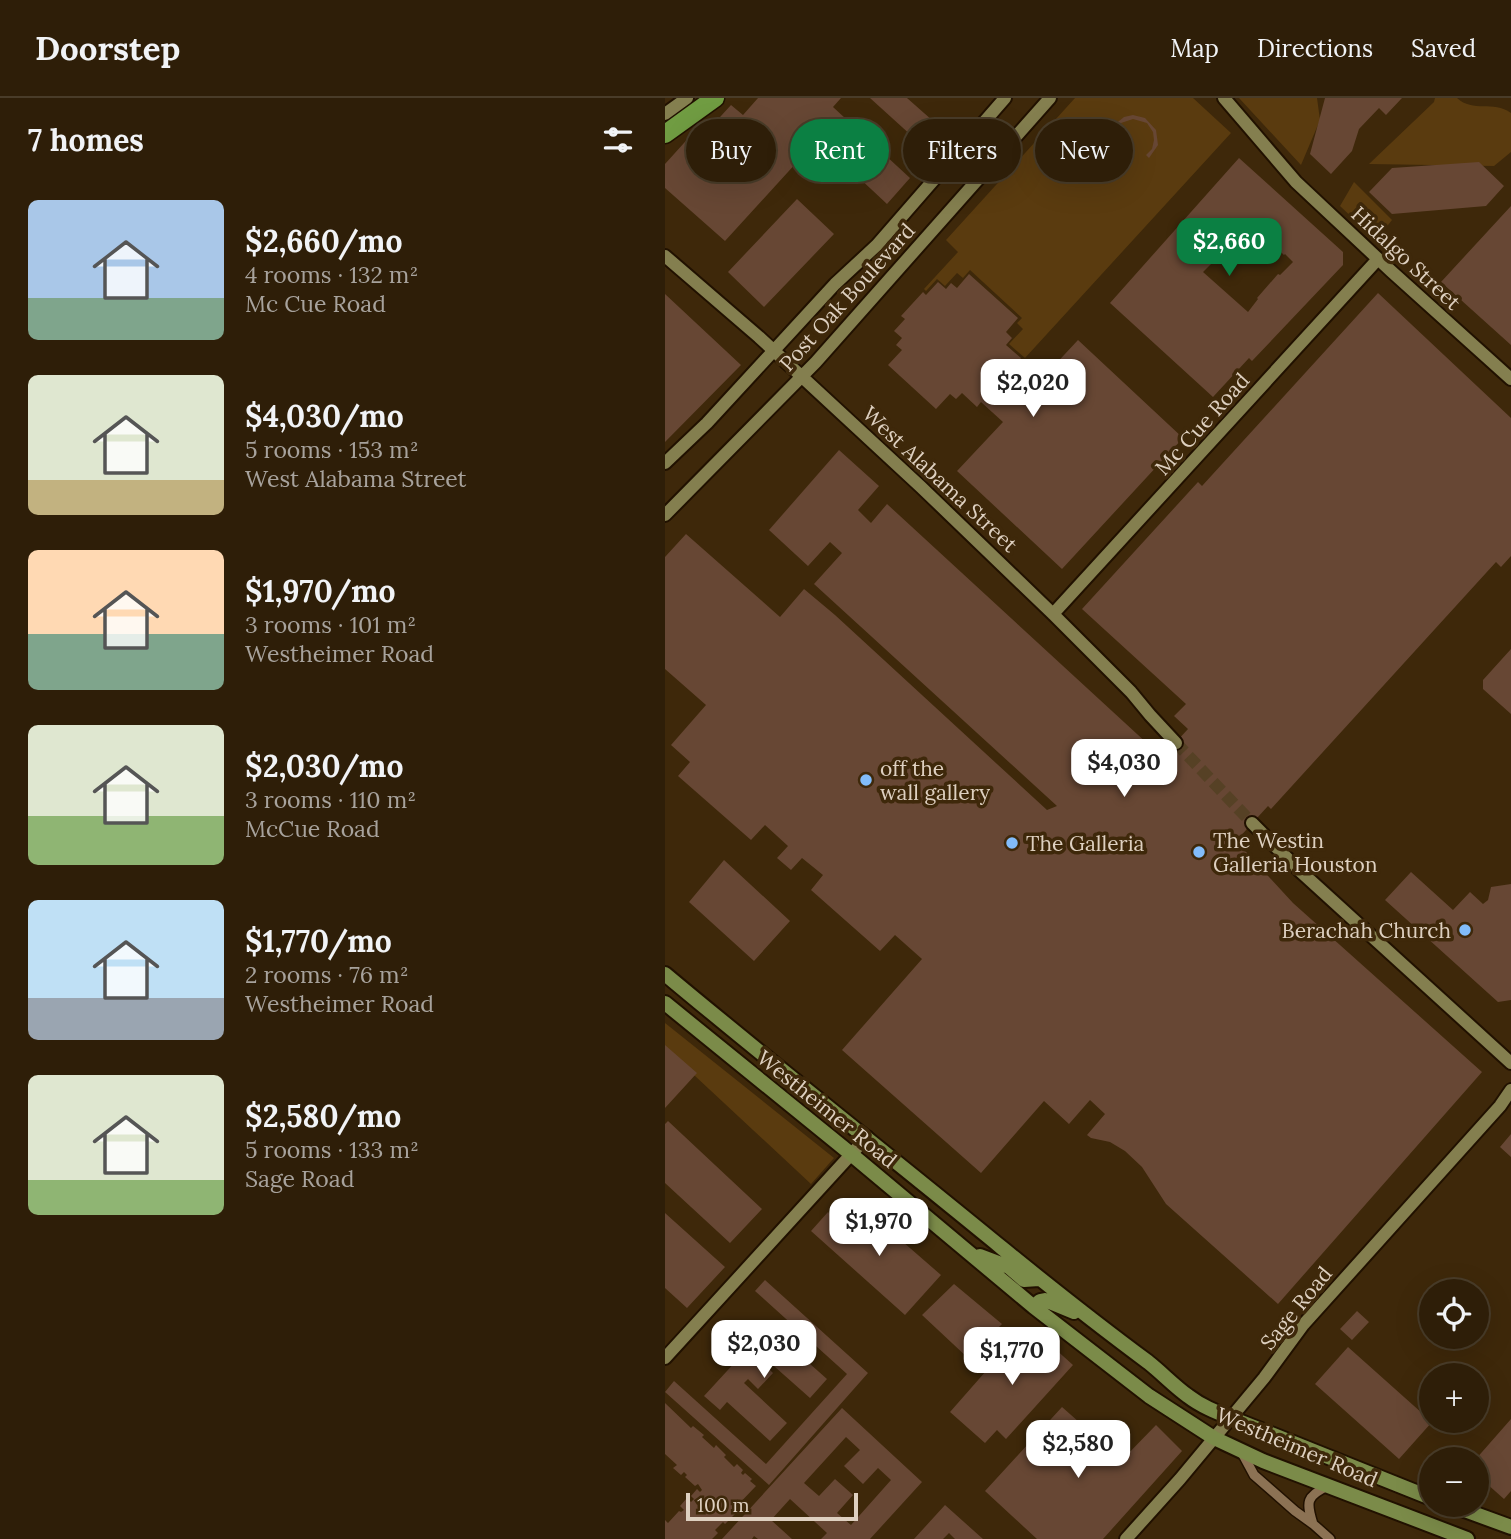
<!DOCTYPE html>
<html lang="en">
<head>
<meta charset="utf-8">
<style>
  :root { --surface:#2e1e08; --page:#362712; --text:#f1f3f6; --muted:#a7a29c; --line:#493c29; --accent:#0b8043 }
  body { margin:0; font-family:Lora,serif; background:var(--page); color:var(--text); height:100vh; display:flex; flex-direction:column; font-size:26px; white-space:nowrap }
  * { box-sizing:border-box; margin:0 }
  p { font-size:23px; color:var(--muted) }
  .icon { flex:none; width:38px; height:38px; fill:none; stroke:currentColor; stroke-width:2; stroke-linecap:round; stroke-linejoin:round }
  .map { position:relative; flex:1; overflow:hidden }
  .panel { display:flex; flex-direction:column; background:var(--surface); width:665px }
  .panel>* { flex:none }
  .guide { position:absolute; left:21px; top:21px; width:665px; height:63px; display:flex; gap:14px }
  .fabs { position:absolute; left:754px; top:1181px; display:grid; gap:14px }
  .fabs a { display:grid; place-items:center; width:70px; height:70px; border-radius:50%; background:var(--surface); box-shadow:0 7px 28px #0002,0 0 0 2px var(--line); font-size:35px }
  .scale { position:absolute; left:21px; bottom:18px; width:172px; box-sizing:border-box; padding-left:7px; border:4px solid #ded0c0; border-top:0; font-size:19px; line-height:24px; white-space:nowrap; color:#ded0c0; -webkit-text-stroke:5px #3e280a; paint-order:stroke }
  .price { position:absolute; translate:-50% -60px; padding:0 16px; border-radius:14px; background:#fff; color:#222; font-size:23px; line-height:46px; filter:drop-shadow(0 2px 4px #0008) }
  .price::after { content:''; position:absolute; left:50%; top:42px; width:21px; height:16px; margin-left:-10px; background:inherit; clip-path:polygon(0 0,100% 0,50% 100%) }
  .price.on { background:var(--accent); color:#fff }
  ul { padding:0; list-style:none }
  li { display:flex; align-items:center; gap:21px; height:175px; padding:0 28px }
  li span { display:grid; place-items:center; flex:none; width:196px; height:140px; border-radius:10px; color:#555 }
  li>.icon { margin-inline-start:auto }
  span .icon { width:84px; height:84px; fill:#fffc; stroke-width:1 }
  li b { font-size:30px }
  h2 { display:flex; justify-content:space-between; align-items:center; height:84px; padding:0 28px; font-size:30px }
  .tag { padding:0 24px; border-radius:32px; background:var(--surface); box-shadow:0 7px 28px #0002,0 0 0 2px var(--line); font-size:24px; line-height:63px }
  .tag.on { background:var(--accent); color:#fff }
  header { display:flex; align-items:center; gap:42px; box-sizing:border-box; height:98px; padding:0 35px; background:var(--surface); border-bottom:2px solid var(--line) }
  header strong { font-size:33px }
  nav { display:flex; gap:38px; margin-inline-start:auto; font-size:24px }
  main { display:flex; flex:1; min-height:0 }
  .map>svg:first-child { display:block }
  .green { fill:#5a3b0f }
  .building { fill:#674734; fill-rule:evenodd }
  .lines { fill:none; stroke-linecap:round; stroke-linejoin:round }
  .secondary-tunnel { stroke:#564125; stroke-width:12; stroke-dasharray:12 6; stroke-linecap:butt }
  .street-casing { stroke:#211100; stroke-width:12 }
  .secondary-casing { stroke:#211100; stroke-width:16 }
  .primary-casing { stroke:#211100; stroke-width:18 }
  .highway-casing { stroke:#211100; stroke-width:21 }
  .street { stroke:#8c7254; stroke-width:9 }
  .secondary { stroke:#847f4f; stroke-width:12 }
  .primary { stroke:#7b8b49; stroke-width:14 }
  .highway { stroke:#709c42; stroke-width:18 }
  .poi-dot { fill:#82bcfa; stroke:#3e280a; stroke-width:2.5 }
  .labels { text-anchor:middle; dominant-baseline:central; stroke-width:7; stroke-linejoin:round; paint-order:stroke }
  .street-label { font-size:21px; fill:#ded0c0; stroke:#3e280a }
  .poi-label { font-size:21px; fill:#ded0c0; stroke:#3e280a; text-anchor:start }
</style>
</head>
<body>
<header>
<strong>Doorstep</strong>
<nav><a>Map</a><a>Directions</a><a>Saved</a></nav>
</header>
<main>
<section class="panel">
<h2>7 homes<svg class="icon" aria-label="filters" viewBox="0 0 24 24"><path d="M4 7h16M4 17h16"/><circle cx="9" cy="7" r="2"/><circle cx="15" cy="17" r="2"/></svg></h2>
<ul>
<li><span style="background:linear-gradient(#a9c7e8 70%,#7fa58c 0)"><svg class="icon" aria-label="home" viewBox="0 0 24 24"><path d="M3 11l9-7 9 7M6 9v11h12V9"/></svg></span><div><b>$2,660/mo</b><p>4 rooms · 132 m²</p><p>Mc Cue Road</p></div></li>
<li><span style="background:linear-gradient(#dfe7d0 75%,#c2b280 0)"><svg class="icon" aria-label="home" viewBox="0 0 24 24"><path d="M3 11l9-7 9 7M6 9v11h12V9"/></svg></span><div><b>$4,030/mo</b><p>5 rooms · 153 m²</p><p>West Alabama Street</p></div></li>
<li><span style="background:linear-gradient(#ffd9b3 60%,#7fa58c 0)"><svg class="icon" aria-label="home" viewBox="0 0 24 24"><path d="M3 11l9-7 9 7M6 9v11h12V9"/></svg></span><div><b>$1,970/mo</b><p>3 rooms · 101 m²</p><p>Westheimer Road</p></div></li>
<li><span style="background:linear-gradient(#dfe7d0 65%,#8fb573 0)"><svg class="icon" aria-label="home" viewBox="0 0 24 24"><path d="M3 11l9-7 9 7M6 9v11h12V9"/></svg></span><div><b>$2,030/mo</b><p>3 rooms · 110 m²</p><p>McCue Road</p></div></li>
<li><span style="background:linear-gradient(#bfe0f5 70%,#9aa5b1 0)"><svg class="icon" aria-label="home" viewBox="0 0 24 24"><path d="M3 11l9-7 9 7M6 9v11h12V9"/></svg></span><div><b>$1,770/mo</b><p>2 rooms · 76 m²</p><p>Westheimer Road</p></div></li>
<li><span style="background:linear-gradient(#dfe7d0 75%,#8fb573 0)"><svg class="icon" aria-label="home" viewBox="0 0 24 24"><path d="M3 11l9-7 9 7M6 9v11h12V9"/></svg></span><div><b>$2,580/mo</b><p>5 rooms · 133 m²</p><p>Sage Road</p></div></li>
</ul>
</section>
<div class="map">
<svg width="846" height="1441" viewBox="0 0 846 1441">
  <rect width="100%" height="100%" fill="#3e280a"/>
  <path class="green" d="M 410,0 L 528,0 L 566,35 L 360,260 L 344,246 L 358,231 L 352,225 L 357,220 L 305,172 L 298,180 L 292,175 L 280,188 L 272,181 L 261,193 L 259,191 L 293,154 L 281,142 Z
    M 574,0 L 652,0 L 655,22 L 636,67 Z
    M 770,0 L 792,0 C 808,15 828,2 846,15 L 846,54 L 829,68 L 704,66 L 769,4 Z
    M 689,84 L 727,122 L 711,142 L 675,108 Z
    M 0,925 L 169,1060 L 146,1086 L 0,950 Z"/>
  <path class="building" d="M 93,0 L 176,0 L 168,9 L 245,80 L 222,106 L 145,34 L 125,56 L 133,63 L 60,143 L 0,90 L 0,66 L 28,35 L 35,41 L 66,7 L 78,17 Z
    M 205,0 L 242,0 L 276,30 L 259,49 Z
    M 660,0 L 737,0 L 721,17 L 714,10 L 694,31 L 687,53 L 666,76 L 645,56 Z
    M 468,17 L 480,20 L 491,32 L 493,47 L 484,60 L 481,57 L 487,51 L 489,42 L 488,34 L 482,25 L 468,21 L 456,25 L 452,30 L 448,28 L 459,19 Z
    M 574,60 L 678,154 L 678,167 L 587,263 L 584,260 L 548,299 L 445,205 ZM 583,123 L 619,157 L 620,156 L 628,164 L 615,177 L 613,176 L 592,200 L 593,201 L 583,214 L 538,174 L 550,162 L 551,163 L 573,139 L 572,138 Z
    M 814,64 L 839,88 L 821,108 L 727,116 L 704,94 L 727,70 Z
    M 132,101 L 169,136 L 99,209 L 63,174 Z
    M 846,108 L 846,247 L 776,184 Z
    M 304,176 L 353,220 L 341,234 L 347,240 L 341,247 L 356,260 L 352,266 L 373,285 L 413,242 L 518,340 L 397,471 L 292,373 L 338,324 L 316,304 L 312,309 L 297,295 L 291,301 L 285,296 L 271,311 L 223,267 L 237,252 L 231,247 L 237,240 L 229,233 L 240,221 L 236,218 L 258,194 L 261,197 L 273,184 L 281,191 L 286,185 L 292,190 Z
    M 713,195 L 846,320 L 846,458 L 836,469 L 831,464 L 606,711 L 603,708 L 571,743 L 628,805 L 817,974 L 613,1206 L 501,1106 L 477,1069 L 460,1053 L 445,1044 L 426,1040 L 422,1037 L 440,1016 L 425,1002 L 404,1026 L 379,1003 L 316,1075 L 177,952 L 257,861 L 230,837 L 215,853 L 146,792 L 158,777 L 137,760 L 126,772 L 112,760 L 123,748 L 100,727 L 86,742 L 13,678 L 25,664 L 6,647 L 41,607 L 0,571 L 0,459 L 21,436 L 115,519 L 139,491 L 170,517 L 382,712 L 392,708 L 149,486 L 177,455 L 165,444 L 143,468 L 104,432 L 174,352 L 214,388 L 193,412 L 206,425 L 222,406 L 497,659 L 523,631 L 509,618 L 521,606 L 417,511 L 533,384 L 537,388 Z
    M 0,196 L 76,267 L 0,344 Z
    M 846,551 L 846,616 L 818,591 L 818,582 Z
    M 59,762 L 125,823 L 89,863 L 24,804 Z
    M 746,774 L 788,812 L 805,794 L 818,806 L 823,802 L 826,789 L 846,786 L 846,902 L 833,904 L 720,802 Z
    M 0,947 L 32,975 L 0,1010 Z
    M 3,1023 L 97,1111 L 65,1145 L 0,1085 L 0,1026 Z
    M 846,1036 L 846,1059 L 835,1049 Z
    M 199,1110 L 276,1177 L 240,1217 L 146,1133 L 163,1114 L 173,1124 L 188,1124 Z
    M 0,1115 L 60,1169 L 22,1210 L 0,1190 Z
    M 100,1182 L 203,1275 L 104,1387 L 0,1294 L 9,1283 L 101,1366 L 182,1276 L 90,1193 Z
    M 289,1186 L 337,1226 L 303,1260 L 257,1217 Z
    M 692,1213 L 704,1224 L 687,1242 L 675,1231 Z
    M 109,1222 L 124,1236 L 118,1242 L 162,1281 L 145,1300 L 101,1261 L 98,1265 L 108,1275 L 93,1291 L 83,1281 L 79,1285 L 122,1325 L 105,1343 L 62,1304 L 55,1312 L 39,1298 Z
    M 368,1231 L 408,1267 L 341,1341 L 332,1332 L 320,1345 L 285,1314 L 350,1240 L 356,1245 Z
    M 683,1249 L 767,1324 L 734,1361 L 650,1286 Z
    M 0,1305 L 26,1330 L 28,1328 L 39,1337 L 37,1339 L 49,1350 L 51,1347 L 61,1357 L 59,1359 L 69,1369 L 72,1366 L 78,1372 L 76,1375 L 78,1377 L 80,1375 L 87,1381 L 85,1383 L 91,1388 L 68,1412 L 71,1415 L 60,1426 L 58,1424 L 50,1432 L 53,1435 L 47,1441 L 0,1441 L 0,1422 L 3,1425 L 14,1413 L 16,1414 L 19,1412 L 15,1408 L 22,1400 L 26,1404 L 29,1401 L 26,1398 L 32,1391 L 35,1394 L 37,1392 L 33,1386 L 30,1388 L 20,1379 L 22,1377 L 19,1374 L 16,1377 L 8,1370 L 12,1367 L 0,1356 Z
    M 397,1309 L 457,1362 L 491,1327 L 517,1353 L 438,1441 L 372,1441 L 320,1393 Z
    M 177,1310 L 257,1384 L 205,1441 L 156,1441 L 162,1435 L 125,1401 L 106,1422 L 127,1441 L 93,1441 L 89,1438 L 87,1441 L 57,1441 ZM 181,1339 L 195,1352 L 179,1368 L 198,1386 L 213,1370 L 226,1382 L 186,1427 L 172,1415 L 188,1397 L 170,1381 L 154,1398 L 139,1385 Z
    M 846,1321 L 846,1393 L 839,1401 L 812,1377 L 812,1362 L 810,1362 Z
    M 280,1407 L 318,1441 L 290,1441 L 284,1435 L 278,1441 L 249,1441 Z"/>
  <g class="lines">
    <path class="secondary-tunnel" d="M 511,645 L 587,725"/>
    <g class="street-casing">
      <path id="street" d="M 576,1353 L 589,1377 L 630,1413 L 648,1426 L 665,1441
        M 648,1426 C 641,1404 641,1398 663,1388"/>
    </g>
    <g class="secondary-casing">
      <path id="secondary" d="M 559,0 L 631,84 L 726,173 L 846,281
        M 0,16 L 22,0
        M 314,31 L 339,53
        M 0,158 L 94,239 L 256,389 L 388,516 L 466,594 L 485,617 L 511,645
        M 0,365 L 42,325 L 170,186 L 212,147 L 340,0
        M 0,417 L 151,264 L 385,0
        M 388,516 L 713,161
        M 587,725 L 635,773 L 846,965
        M 0,1260 L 202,1039
        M 461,1441 L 515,1381 L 599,1280 L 638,1227 L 835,1008 L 846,992"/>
    </g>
    <g class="primary-casing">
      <path id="primary" d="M 0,876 C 111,969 225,1058 337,1150 C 385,1189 433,1227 483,1264 C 497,1275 509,1288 523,1298 C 536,1308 551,1314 566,1320 L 766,1400
        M 0,905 L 186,1056 L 369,1209 L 484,1298 L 549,1340 L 598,1363 L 802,1441
        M 315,1158 L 344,1169 L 359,1182 L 374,1181
        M 369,1209 L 375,1203 L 380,1202 L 409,1214
        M 786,1407 L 846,1429"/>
    </g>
    <g class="highway-casing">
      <path id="highway" d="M 0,36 L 50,0"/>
    </g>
    <use href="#street" class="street"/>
    <use href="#secondary" class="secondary"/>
    <use href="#primary" class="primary"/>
    <use href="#highway" class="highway"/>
  </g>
  <g class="poi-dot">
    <circle cx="201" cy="682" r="7"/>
    <circle cx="347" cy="745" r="7"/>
    <circle cx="534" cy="754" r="7"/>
    <circle cx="800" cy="832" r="7"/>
  </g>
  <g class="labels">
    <g class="street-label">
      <text transform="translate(741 160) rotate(43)">Hidalgo Street</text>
      <text transform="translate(182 199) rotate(-48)">Post Oak Boulevard</text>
      <text transform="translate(537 326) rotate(-48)">Mc Cue Road</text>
      <text transform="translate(275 381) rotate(43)">West Alabama Street</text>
      <text transform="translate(162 1011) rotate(39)">Westheimer Road</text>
      <text transform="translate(631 1210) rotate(-51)">Sage Road</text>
      <text transform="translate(632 1349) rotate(23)">Westheimer Road</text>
    </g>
    <g class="poi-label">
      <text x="215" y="670">off the<tspan x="215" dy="24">wall gallery</tspan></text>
      <text x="548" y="742">The Westin<tspan x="548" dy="24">Galleria Houston</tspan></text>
      <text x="361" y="745">The Galleria</text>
      <text x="786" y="832" text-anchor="end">Berachah Church</text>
    </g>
  </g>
</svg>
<div class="fabs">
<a><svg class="icon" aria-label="locate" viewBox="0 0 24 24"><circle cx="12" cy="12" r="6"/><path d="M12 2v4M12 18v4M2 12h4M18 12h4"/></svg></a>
<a>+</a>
<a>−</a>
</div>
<div class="scale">100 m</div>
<b class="price on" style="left:564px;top:180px">$2,660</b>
<b class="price" style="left:368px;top:321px">$2,020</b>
<b class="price" style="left:459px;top:701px">$4,030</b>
<b class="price" style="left:214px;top:1160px">$1,970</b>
<b class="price" style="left:99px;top:1282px">$2,030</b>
<b class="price" style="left:347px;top:1289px">$1,770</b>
<b class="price" style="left:413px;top:1382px">$2,580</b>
<div class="guide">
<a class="tag">Buy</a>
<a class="tag on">Rent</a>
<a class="tag">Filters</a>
<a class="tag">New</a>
</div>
</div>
</main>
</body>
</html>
